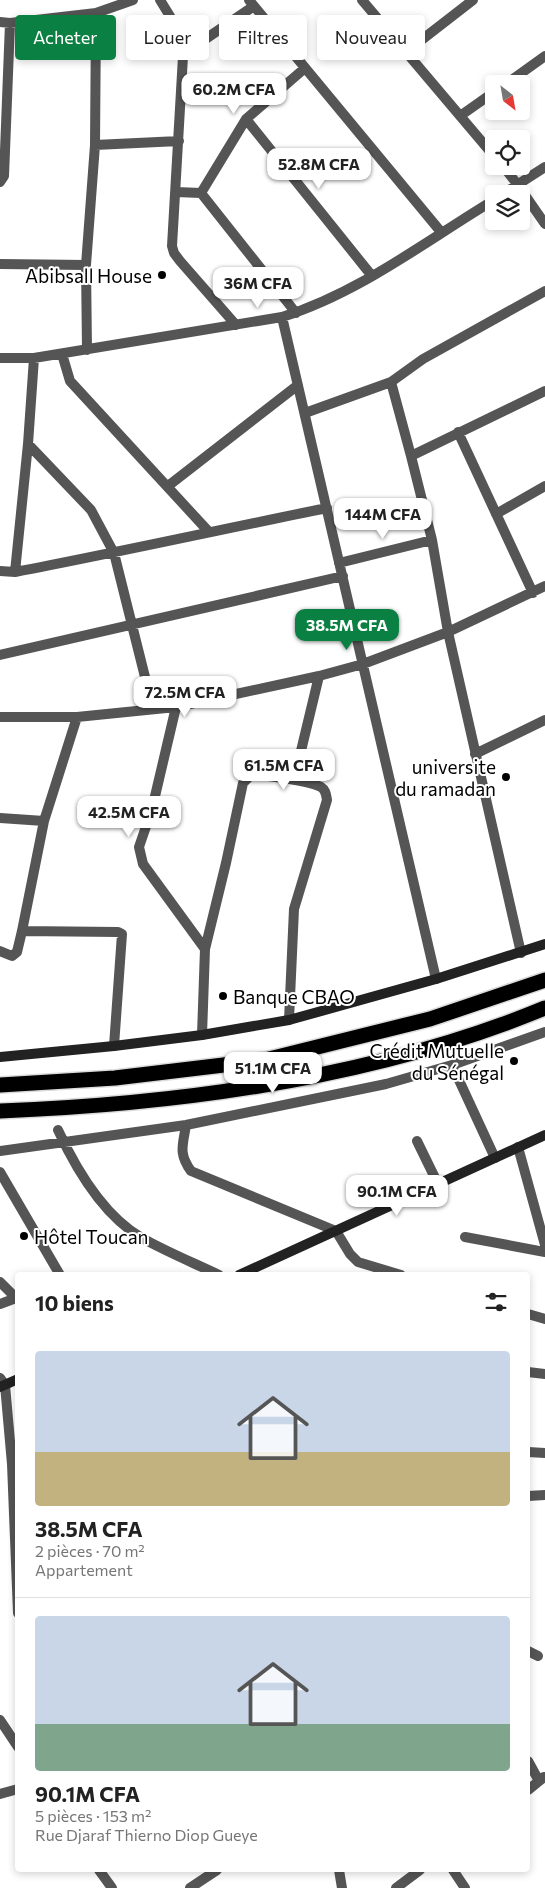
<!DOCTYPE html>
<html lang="fr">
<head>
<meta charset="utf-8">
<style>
  :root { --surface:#fff; --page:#f2f2f2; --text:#222; --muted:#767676; --line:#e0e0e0; --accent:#0b8043 }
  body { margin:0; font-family:Commissioner,sans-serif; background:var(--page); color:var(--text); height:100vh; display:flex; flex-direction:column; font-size:19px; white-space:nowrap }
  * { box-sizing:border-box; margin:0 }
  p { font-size:16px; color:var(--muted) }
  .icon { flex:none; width:28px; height:28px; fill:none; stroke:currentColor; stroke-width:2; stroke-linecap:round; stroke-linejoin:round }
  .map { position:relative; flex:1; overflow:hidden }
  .sheet { position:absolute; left:15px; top:1272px; width:515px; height:600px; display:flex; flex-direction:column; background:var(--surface); border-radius:5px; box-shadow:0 2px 8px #0003 }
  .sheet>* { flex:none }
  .top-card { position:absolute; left:15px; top:15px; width:515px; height:45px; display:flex; gap:10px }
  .needle { width:32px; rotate:149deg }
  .buttons { position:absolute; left:485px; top:75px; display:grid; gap:10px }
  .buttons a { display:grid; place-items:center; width:45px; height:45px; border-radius:5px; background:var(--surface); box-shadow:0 2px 8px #0003; font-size:25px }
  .price { position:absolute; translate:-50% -42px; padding:0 11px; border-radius:10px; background:#fff; color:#222; font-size:16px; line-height:32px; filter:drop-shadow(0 1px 2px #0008) }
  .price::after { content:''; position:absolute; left:50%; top:30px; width:15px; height:11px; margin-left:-8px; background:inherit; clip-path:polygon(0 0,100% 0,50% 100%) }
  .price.active { background:var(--accent); color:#fff }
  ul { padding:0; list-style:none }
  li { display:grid; align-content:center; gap:10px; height:265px; padding:0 20px }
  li+li { border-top:1px solid var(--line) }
  li span { display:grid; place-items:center; height:155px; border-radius:5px; color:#555 }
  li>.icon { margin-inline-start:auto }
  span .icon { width:90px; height:90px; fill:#fffc; stroke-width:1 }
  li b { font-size:21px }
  h2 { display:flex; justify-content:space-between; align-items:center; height:60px; padding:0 20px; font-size:21px }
  .chip { padding:0 18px; border-radius:5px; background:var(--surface); box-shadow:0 2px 8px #0003; font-size:18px; line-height:45px }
  .chip.active { background:var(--accent); color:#fff }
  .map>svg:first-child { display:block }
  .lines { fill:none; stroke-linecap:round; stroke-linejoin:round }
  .highway-casing { stroke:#dbdbdb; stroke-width:18 }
  .street { stroke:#555; stroke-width:10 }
  .secondary { stroke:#222; stroke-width:10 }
  .highway { stroke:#000; stroke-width:15 }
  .poi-dot { fill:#000; stroke:#fff; stroke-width:2 }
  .labels { text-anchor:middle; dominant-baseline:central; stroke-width:4; stroke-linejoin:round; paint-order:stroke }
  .poi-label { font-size:19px; fill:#000; stroke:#fff; text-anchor:end }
</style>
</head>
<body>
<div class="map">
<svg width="545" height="1888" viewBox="0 0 545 1888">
  <rect width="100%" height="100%" fill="#fff"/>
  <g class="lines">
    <g class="highway-casing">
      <path id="highway" d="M 0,1085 L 115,1078 L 265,1060 L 430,1019 L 545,980
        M 0,1111 C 179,1104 378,1077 545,1008"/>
    </g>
    <path class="street" d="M 160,0 L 184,39 L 172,246 L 174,253 L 180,261 L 236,325
      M 249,0 L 441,232
      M 362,0 L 494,156
      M 0,22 L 10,23 L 96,13 L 133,0
      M 184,39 L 204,40 L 254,6
      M 406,52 L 473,0
      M 506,84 L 545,56
      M 460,116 L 494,92
      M 246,119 L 372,276
      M 95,145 L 179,141
      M 503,166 L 518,185 L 545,224
      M 0,182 L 4,176 L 10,23
      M 176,192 L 201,193 L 296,313
      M 201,193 L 246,119 L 305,68
      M 503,194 L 545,167
      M 0,264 L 86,265
      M 282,317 L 436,979
      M 87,350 L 86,265 L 95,145 L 96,13
      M 62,354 L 70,381 L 209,532
      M 0,358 L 34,358 L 282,317 C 359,293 426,241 494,200
      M 391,382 L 411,456 L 432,540 L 448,632 L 521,953
      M 305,413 L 391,382 L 423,359 L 545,291
      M 458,432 L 533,593
      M 28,444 L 91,510 L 114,553 L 153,709
      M 411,456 L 545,391
      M 168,486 L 298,385
      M 496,514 L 545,486
      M 339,563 L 432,540
      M 0,571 L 15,572 C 119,552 223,529 327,508
      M 15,572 L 28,444 L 34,358
      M 0,655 L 343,576
      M 176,707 L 152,809 L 139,847 L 143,864 L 205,949
      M 0,717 L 77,717 L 176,707 L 319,676 L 363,664 L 448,632 L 545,586
      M 475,754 L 545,720
      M 294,780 L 319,676
      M 0,818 L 44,821
      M 22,931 L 118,932 L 122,934 L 114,1046
      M 0,951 L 12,956 L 17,952 L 22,931 L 44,821 L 77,717
      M 202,1035 L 205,949 L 226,863 L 243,783 L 249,777 L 255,774 C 271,777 307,780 321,787 C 326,790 326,795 327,800 L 294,909 L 289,1020
      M 452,1065 L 495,1158
      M 186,1125 C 183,1145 178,1153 191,1171 L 336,1231 L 350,1254 L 358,1262 L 401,1275
      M 58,1130 C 76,1169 104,1216 142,1238 C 167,1252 194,1263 219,1275
      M 417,1141 L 438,1184
      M 518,1147 L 545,1245
      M 0,1151 L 186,1125 L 386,1084 L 452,1065 L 545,1032
      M 0,1172 L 60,1275
      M 465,1237 L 545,1252
      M 0,1282 L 18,1300
      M 0,1304 L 16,1298
      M 528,1314 L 545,1319
      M 528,1372 L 545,1374
      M 0,1378 L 5,1385 L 12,1464 L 18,1613
      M 528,1452 L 545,1453
      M 528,1496 L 545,1495
      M 528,1651 L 538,1656
      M 0,1720 L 18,1747
      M 528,1761 L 539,1781
      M 528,1790 L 544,1777
      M 0,1794 L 18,1789
      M 99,1870 L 112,1888
      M 339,1870 L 342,1888
      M 453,1870 L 465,1888
      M 190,1888 L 217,1870
      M 396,1888 L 420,1870"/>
    <path class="secondary" d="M 0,1057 L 114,1046 L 202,1035 L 289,1020 L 436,979 L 545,944
      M 239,1275 L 545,1135
      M 0,1387 L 18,1379"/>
    <use href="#highway" class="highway"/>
  </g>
  <g class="poi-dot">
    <circle cx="162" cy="275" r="5"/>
    <circle cx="506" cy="777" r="5"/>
    <circle cx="223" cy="996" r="5"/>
    <circle cx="514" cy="1061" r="5"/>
    <circle cx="24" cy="1236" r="5"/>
  </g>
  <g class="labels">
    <g class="poi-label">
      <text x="152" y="275">Abibsall House</text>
      <text x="496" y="766">universite<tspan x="496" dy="22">du ramadan</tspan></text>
      <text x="233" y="996" text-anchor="start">Banque CBAO</text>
      <text x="504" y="1050">Crédit Mutuelle<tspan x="504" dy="22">du Sénégal</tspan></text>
      <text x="34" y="1236" text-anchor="start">Hôtel Toucan</text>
    </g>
  </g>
</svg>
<div class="buttons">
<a><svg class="needle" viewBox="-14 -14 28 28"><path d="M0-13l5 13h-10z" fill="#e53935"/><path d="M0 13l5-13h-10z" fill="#767676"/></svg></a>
<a><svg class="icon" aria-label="locate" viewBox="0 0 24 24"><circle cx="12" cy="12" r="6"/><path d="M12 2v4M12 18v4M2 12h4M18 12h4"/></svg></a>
<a><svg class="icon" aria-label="layers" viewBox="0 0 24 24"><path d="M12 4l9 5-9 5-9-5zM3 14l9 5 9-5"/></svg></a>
</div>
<b class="price" style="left:234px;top:115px">60.2M CFA</b>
<b class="price" style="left:319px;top:190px">52.8M CFA</b>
<b class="price" style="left:258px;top:309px">36M CFA</b>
<b class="price" style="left:383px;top:540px">144M CFA</b>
<b class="price active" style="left:347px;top:651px">38.5M CFA</b>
<b class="price" style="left:185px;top:718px">72.5M CFA</b>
<b class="price" style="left:284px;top:791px">61.5M CFA</b>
<b class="price" style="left:129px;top:838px">42.5M CFA</b>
<b class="price" style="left:273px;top:1094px">51.1M CFA</b>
<b class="price" style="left:397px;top:1217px">90.1M CFA</b>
<div class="top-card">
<a class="chip active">Acheter</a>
<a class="chip">Louer</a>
<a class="chip">Filtres</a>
<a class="chip">Nouveau</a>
</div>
<section class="sheet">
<h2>10 biens<svg class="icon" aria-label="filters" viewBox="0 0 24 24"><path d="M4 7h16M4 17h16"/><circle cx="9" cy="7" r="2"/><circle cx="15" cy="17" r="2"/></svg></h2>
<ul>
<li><span style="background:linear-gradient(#c9d6e8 65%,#c2b280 0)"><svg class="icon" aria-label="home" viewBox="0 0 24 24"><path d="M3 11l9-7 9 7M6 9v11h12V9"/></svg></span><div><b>38.5M CFA</b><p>2 pièces · 70 m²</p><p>Appartement</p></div></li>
<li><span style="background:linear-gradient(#c9d6e8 70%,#7fa58c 0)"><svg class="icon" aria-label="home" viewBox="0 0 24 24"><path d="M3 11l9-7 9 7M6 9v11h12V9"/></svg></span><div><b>90.1M CFA</b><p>5 pièces · 153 m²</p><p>Rue Djaraf Thierno Diop Gueye</p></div></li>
</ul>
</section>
</div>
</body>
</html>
